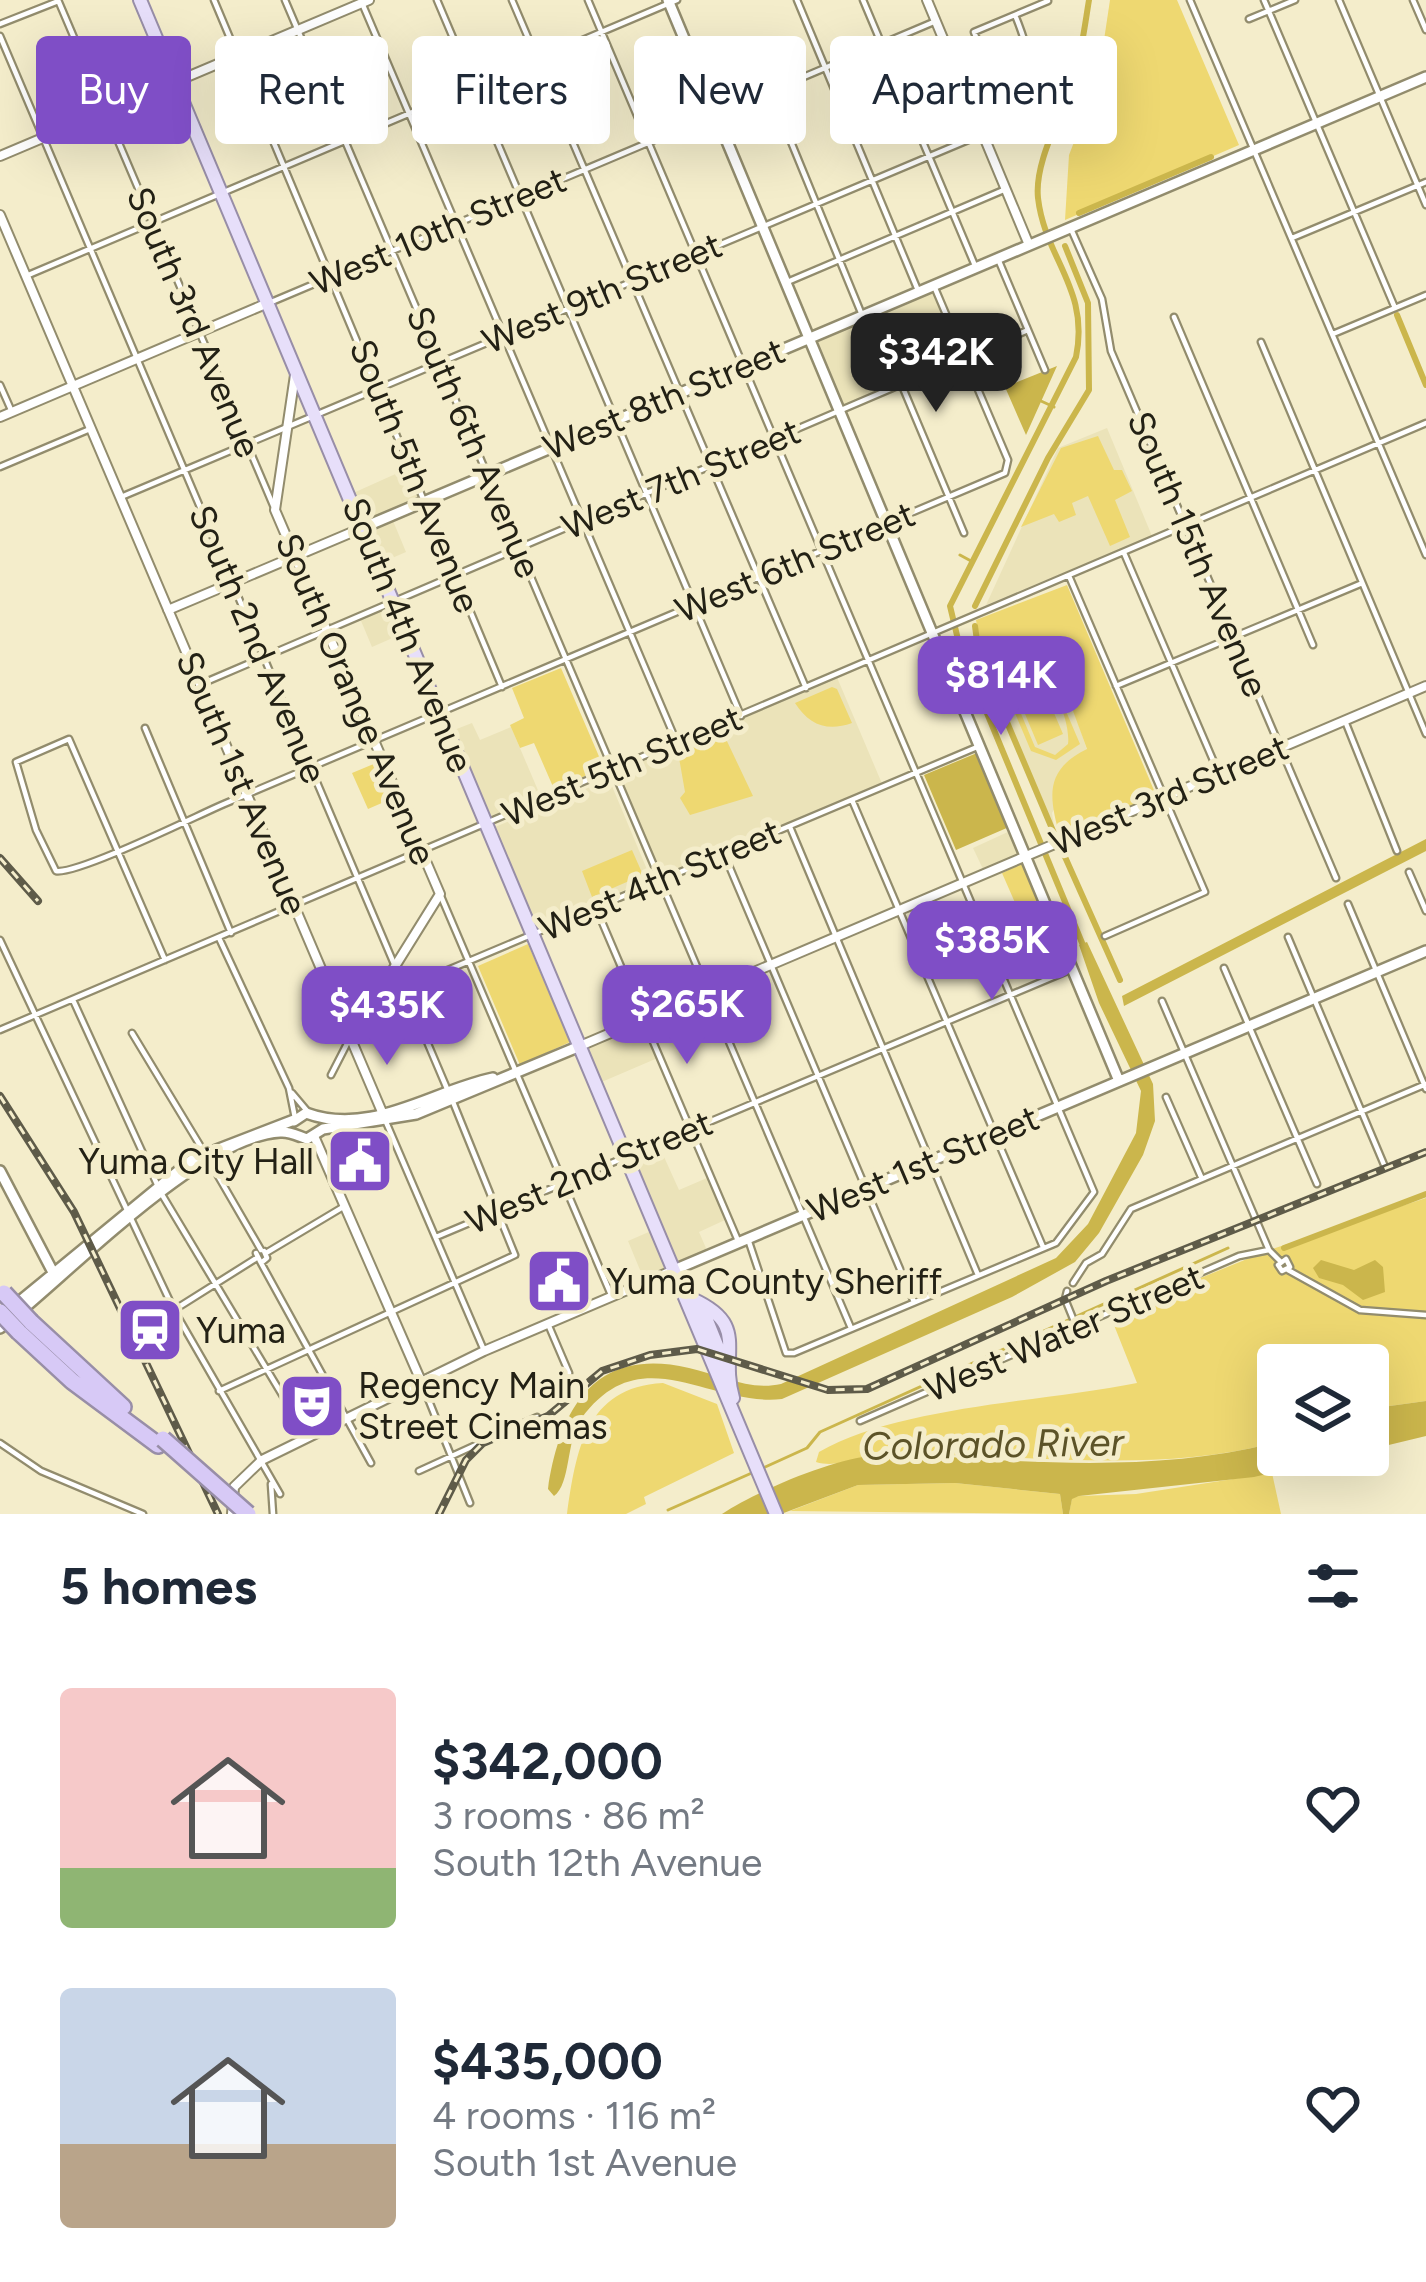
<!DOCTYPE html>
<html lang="en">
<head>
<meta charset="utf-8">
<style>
  :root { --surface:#fff; --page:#f6f6f7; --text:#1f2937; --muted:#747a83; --accent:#7f4ec6 }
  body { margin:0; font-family:Figtree,sans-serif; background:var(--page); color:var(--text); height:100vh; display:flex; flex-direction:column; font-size:45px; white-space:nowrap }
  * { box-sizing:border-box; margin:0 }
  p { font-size:39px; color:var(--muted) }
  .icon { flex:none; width:66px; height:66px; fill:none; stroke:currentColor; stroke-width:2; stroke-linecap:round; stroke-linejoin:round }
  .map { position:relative; height:1514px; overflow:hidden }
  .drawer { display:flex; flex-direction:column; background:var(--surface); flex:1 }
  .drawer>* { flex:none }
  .banner { position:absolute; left:36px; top:36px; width:1356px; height:108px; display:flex; gap:24px }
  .fabs { position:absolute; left:1257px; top:1344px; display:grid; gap:24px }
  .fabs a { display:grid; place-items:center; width:132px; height:132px; border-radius:12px; background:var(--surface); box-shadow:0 12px 48px #0002; font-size:60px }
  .price { position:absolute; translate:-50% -102px; padding:0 27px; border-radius:24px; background:var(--accent); color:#fff; font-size:39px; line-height:78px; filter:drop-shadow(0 3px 6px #0008) }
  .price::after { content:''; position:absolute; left:50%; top:72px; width:36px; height:27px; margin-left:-18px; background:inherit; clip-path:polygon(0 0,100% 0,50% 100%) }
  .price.selected { background:#222; color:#fff }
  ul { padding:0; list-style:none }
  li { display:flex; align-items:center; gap:36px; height:300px; padding:0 60px }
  li span { display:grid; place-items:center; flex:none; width:336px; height:240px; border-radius:12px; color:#555 }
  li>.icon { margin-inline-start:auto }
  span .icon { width:144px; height:144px; fill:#fffc; stroke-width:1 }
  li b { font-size:51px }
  h2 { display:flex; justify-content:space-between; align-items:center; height:144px; padding:0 60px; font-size:51px }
  .pill { padding:0 42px; border-radius:12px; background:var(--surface); box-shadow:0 12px 48px #0002; font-size:42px; line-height:108px }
  .pill.selected { background:var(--accent); color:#fff }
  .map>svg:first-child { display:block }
  .built { fill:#ebe3b9 }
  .green { fill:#eed871; fill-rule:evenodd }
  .water { fill:#cbb64c }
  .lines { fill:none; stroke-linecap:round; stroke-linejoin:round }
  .stream { stroke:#cbb64c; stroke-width:3 }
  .canal { stroke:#cbb64c; stroke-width:6 }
  .minor-casing { stroke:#928c6d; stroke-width:9 }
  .tertiary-casing { stroke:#928c6d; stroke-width:12 }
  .secondary-casing { stroke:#928c6d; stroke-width:14 }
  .primary-casing { stroke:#988ea7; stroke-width:16 }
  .motorway-casing { stroke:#988ea7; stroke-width:20 }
  .minor { stroke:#fff; stroke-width:4.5 }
  .tertiary { stroke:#fff; stroke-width:8 }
  .secondary { stroke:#fff; stroke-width:9 }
  .primary { stroke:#e7dffa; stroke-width:12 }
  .motorway { stroke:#d7c9f6; stroke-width:15 }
  .rail-casing { stroke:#5e5b49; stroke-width:8 }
  .rail { stroke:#f4edcb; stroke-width:3; stroke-dasharray:9; stroke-linecap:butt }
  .motorway-bridge-casing { stroke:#988ea7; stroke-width:20; stroke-linecap:butt }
  .motorway-bridge { stroke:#d7c9f6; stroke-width:15 }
  .labels { text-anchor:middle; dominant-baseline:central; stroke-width:10; stroke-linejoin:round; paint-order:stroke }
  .street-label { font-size:36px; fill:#232115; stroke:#f4edcb }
  .poi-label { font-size:36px; fill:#232115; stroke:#f4edcb; text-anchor:start }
  .water-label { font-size:39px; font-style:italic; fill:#5c5328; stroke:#f4edcb }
</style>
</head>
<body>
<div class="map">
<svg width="1426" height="1514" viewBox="0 0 1426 1514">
  <rect width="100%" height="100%" fill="#f4edcb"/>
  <path class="built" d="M 933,285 L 965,358 L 839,412 L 808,338 Z
    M 1107,428 L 1152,536 L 986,605 L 1058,448 Z
    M 411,467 L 424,501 L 391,516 L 406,552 L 376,565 L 404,633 L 372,647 L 359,616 L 391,602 L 369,550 L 351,494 Z
    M 1035,645 L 1051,651 L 1059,665 L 1087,750 L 1052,813 L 1054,826 L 984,664 Z
    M 836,675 L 883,786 L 661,881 L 613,770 Z
    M 472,723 L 480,740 L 511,727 L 540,795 L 491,816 L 454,730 Z
    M 609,779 L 651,879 L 537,927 L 495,827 Z
    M 1010,831 L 1019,853 L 983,869 L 973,848 Z
    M 644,1019 L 660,1057 L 597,1084 L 580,1046 Z
    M 660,1148 L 679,1190 L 707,1178 L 725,1220 L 699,1232 L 709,1255 L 645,1282 L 628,1241 L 658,1228 L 629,1160 Z"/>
  <path class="green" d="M 1110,0 L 1177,0 L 1239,145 L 1065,220 L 1069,155 L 1098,80 Z
    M 1098,436 L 1114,470 L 1122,470 L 1132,491 L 1115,500 L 1130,537 L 1110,546 L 1088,496 L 1072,503 L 1076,515 L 1059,522 L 1054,514 L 1021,527 L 1061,448 Z
    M 1067,585 L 1156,795 L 1060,837 C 1049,797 1044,770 1087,749 L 1051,651 L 1035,645 L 984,664 L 976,620 Z
    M 1029,657 L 1048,669 L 1080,744 L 1056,760 L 1031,751 L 1004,687 L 1010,665 ZM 1032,663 C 1051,674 1071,722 1068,744 L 1055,755 L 1035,747 L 1009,685 L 1015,667 Z
    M 561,668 L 604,768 L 554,789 L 534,743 L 520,748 L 510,725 L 524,718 L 512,688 Z
    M 1037,673 L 1063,734 L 1038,745 L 1012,683 Z
    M 832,687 L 837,689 L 852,723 C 827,732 809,725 795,703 Z
    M 725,737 L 753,796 L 690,815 L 680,798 L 685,792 L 678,752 Z
    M 376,763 L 391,799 L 368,809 L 352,773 Z
    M 632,850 L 643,875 L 592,897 L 582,871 Z
    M 1023,863 L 1044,912 L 1023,921 L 1002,873 Z
    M 528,944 L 570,1042 L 520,1065 L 478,966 Z
    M 1426,1198 L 1426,1401 L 1368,1409 L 1368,1365 L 1278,1365 L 1278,1442 C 1146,1477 1014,1451 880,1455 C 857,1455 839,1469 816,1462 L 819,1452 C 900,1406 1043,1402 1137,1383 L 1110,1315 L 1269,1250 Z
    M 663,1383 L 717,1404 L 734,1453 L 644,1497 L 646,1504 L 626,1514 L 567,1514 C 576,1452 585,1387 663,1383 Z
    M 1272,1473 L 1281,1514 L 1069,1514 L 1072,1498 L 1079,1496 L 1136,1494 Z
    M 955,1483 L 1060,1494 L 1063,1514 L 790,1511 L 858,1485 Z"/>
  <path class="water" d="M 1057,366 L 1026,435 L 1005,387 Z
    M 977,753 L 1009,827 L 956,850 L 924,775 Z
    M 1426,839 L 1426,851 L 1124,1006 L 1122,996 Z
    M 1087,942 L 1153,1084 L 1155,1121 L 1143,1155 L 1099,1233 L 1075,1262 L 1012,1297 L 782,1399 C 708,1407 641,1336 581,1419 C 566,1440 571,1484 554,1496 L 548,1489 C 560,1408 595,1346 689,1368 C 721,1375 749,1391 781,1384 L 1056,1258 L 1088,1224 L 1136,1133 L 1141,1091 L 1099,1003 L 1079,945 Z
    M 1321,1260 L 1354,1270 L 1375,1260 L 1383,1267 L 1385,1292 L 1363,1300 L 1343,1285 L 1319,1278 L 1313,1268 Z
    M 1426,1401 L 1426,1436 L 1368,1450 L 1368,1409 Z
    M 1278,1442 L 1278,1455 L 1346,1455 L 1254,1477 L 1079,1496 L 1072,1499 L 1069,1514 L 1063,1514 L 1060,1494 L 955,1483 L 858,1485 L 781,1514 L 722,1514 C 759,1490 832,1459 876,1455 C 914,1451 957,1459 995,1460 C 1089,1465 1187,1466 1278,1442 Z"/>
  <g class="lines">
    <path class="stream" d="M 1041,401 L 1054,407
      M 960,555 L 971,561
      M 763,1468 L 807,1448 L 820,1432 L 1228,1248
      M 668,1510 L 754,1472"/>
    <path class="canal" d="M 1079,213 L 1211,157
      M 1397,315 L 1426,385
      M 975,606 L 1048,458 L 1089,390 L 1088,303 L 1065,246
      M 975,626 L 979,656 L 1056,838
      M 1061,848 L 1120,980
      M 1085,950 L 960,648 L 950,606 L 1076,357 C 1090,289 1045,259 1038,198 C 1034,159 1065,111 1075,73 C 1082,50 1085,24 1089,0
      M 1284,1248 L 1426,1194"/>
    <g class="minor-casing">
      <path id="minor" d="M 58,0 L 273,505
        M 214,0 L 502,687
        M 285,0 L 851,1328
        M 437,0 L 741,716
        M 512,0 L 806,688
        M 588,0 L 1094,1192 L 1056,1243 L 794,1353 L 786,1353 L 748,1239
        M 797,0 L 917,288
        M 863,0 L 976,268
        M 1190,0 L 1426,555
        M 1264,0 L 1395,308
        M 1339,0 L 1426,205
        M 1413,0 L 1426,30
        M 362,3 L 677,743
        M 1249,19 L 1295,0
        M 0,24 L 56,2
        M 0,36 L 448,1091
        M 988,67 L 974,32 L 1048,1
        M 294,79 L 302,95 L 322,86
        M 254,93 L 315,70
        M 771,93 L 862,315
        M 849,125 L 1029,50
        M 1071,229 L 1102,299 L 1111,351 L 1336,878
        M 1292,238 L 1426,182
        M 998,259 L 1045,370
        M 26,276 L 677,0
        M 785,283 L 1006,189
        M 269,303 L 936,21
        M 871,312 L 964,533
        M 1174,317 L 1313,645
        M 1333,334 L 1426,295
        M 1261,342 L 1426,734
        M 0,385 L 12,412
        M 0,467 L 90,429
        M 121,497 L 999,127 C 1044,99 1032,56 1015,15
        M 1124,553 L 1219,774
        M 1069,576 L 1205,892 L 1105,936
        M 201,684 L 1028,330
        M 1116,686 L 1360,584
        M 1345,721 L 1397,851
        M 145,728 L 231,933
        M 852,800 L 1043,1247
        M 790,827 L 978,1275
        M 724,854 L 914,1302
        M 1409,872 L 1426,911
        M 440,894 L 612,1297
        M 1348,904 L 1426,1089
        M 596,908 L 739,1243
        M 1288,937 L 1385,1167
        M 219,938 L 289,1088 L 295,1118
        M 0,940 L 174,1310 L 280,1494
        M 165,960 L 69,739 L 16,762 L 36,830 L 56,871 C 77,875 196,816 224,804 C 485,695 744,582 1005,473 L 1008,460 L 934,286
        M 1224,968 L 1317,1184
        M 73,1000 L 161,1193 L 308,1438
        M 1162,1001 L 1269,1250 L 1280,1261
        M 341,1015 L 977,747
        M 0,1030 L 1426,423
        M 132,1033 L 204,1152
        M 331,1075 L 350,1038
        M 292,1093 L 308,1112
        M 1166,1097 L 1202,1179
        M 386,1122 L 483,1348
        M 210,1162 L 261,1250
        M 436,1237 L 1072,969
        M 256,1253 L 261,1263 L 267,1258 L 264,1251
        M 266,1253 L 343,1207
        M 1286,1259 L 1290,1267 L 1282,1271 L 1278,1265 Z
        M 261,1263 L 371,1463
        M 1288,1270 L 1360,1310 L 1426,1315
        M 1073,1283 L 1086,1263 L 1102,1254 L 1131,1209 L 1426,1084
        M 1067,1291 L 1065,1299 L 1076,1326
        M 174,1310 L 255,1259
        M 548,1324 L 569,1373
        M 421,1381 L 470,1503
        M 219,1391 L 515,1255 L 453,1102
        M 860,1421 L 1239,1256 L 1269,1250
        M 0,1443 L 41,1471 L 143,1514
        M 419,1471 L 537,1417
        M 271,1484 L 273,1514"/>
    </g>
    <g class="tertiary-casing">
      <path id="tertiary" d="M 927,0 L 1029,245
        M 0,156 L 369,0
        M 0,215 L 385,1119
        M 295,375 L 275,510 L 440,894 L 351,1037
        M 0,417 L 268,303
        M 168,610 L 362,528
        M 580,1046 L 1426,686
        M 314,1136 L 421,1381
        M 232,1514 L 234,1487 L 262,1460 L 484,1351 L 674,1270"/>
    </g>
    <g class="secondary-casing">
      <path id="secondary" d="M 668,0 L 1119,1081
        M 362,528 L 1426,77
        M 294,1121 L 306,1113 C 371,1137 431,1091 493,1078
        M 0,1171 L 56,1278
        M 674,1270 L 1426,951
        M 14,1306 L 193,1159 L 294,1120
        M 0,1328 C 67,1276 198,1137 280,1132 C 290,1131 298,1136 307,1139 L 323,1129 L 416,1114 L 580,1046"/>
    </g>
    <g class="primary-casing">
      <path id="primary" d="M 140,0 L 776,1514
        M 692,1299 C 750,1325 719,1350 733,1398
        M 700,1303 L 727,1370"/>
    </g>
    <g class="motorway-casing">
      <path id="motorway" d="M 31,1322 L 123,1407
        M 19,1332 L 72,1381 L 158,1445"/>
    </g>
    <use href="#minor" class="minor"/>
    <use href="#tertiary" class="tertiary"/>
    <use href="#secondary" class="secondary"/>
    <use href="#primary" class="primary"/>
    <use href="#motorway" class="motorway"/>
    <g class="rail-casing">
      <path id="rail" d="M 0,858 L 38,901
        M 0,1096 L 74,1212 L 218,1514
        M 439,1514 L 466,1460 L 483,1443 L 548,1416 L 602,1371 L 650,1355 L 697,1349 L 828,1390 L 867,1389 L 1106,1281 L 1426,1152"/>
    </g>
    <use href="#rail" class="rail"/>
    <g class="motorway-bridge-casing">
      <path id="motorway-bridge" d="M 4,1293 L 31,1322
        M 0,1312 L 19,1332
        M 163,1439 L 248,1514"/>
    </g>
    <use href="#motorway-bridge" class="motorway-bridge"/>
  </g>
  <defs>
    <g id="civic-square" transform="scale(3.45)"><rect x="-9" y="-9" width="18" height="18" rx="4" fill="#7f4ec6" stroke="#f4edcb"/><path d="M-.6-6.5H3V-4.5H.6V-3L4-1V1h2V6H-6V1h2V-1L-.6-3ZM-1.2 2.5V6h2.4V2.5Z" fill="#fff"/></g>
    <g id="station-square" transform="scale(3.45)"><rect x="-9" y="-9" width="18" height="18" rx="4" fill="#7f4ec6" stroke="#f4edcb"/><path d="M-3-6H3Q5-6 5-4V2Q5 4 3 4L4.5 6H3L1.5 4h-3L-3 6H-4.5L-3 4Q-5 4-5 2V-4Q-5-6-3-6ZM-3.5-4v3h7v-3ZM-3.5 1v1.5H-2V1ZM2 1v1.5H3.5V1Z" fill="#fff"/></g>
    <g id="theatre-square" transform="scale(3.45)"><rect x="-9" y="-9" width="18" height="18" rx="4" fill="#7f4ec6" stroke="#f4edcb"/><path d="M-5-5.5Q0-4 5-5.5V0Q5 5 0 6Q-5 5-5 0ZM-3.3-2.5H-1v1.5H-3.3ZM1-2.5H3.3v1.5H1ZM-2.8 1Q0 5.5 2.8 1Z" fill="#fff"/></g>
  </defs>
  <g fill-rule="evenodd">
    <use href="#civic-square" x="360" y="1161"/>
    <use href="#civic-square" x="559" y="1281"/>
    <use href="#station-square" x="150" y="1330"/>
    <use href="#theatre-square" x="312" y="1406"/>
  </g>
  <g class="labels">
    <g class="street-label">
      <text transform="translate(438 231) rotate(-23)">West 10th Street</text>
      <text transform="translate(602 293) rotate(-23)">West 9th Street</text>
      <text transform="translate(194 322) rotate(67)">South 3rd Avenue</text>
      <text transform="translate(664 399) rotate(-23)">West 8th Street</text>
      <text transform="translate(474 442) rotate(67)">South 6th Avenue</text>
      <text transform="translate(415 476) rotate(68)">South 5th Avenue</text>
      <text transform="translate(681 479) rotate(-23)">West 7th Street</text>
      <text transform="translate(1198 554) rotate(67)">South 15th Avenue</text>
      <text transform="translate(795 562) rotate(-23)">West 6th Street</text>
      <text transform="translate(408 635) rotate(68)">South 4th Avenue</text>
      <text transform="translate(258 644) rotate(67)">South 2nd Avenue</text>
      <text transform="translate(356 699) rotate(67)">South Orange Avenue</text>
      <text transform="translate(622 766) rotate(-23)">West 5th Street</text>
      <text transform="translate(242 783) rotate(67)">South 1st Avenue</text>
      <text transform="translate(1169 795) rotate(-23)">West 3rd Street</text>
      <text transform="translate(660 880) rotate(-23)">West 4th Street</text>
      <text transform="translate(923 1164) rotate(-23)">West 1st Street</text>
      <text transform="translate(589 1172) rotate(-23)">West 2nd Street</text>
      <text transform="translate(1064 1333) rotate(-23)">West Water Street</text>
    </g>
    <g class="poi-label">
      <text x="314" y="1161" text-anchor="end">Yuma City Hall</text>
      <text x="606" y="1281">Yuma County Sheriff</text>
      <text x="196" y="1330">Yuma</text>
      <text x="358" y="1385">Regency Main<tspan x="358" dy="41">Street Cinemas</tspan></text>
    </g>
    <g class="water-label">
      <text transform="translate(993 1444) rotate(-1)">Colorado River</text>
    </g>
  </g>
</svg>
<div class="fabs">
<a><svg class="icon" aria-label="layers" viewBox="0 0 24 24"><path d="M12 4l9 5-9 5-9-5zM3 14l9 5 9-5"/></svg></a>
</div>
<b class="price selected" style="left:936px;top:415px">$342K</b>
<b class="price" style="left:1001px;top:738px">$814K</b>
<b class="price" style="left:992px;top:1003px">$385K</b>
<b class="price" style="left:687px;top:1067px">$265K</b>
<b class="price" style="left:387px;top:1068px">$435K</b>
<div class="banner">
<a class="pill selected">Buy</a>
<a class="pill">Rent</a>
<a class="pill">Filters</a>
<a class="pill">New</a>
<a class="pill">Apartment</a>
</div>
</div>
<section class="drawer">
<h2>5 homes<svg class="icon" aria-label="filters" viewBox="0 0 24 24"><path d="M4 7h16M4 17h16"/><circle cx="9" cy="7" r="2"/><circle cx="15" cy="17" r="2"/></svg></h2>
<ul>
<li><span style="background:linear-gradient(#f6c9c9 75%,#8fb573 0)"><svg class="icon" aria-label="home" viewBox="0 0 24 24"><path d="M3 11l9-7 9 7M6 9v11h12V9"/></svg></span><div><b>$342,000</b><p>3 rooms · 86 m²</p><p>South 12th Avenue</p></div><svg class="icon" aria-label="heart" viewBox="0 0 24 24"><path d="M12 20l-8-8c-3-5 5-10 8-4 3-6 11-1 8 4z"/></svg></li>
<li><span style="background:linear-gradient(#c9d6e8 65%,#b9a48a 0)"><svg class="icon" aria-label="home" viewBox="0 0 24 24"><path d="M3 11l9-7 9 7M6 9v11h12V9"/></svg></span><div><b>$435,000</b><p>4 rooms · 116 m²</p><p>South 1st Avenue</p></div><svg class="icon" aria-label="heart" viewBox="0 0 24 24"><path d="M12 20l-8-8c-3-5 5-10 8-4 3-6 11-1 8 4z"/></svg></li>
</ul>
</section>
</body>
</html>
